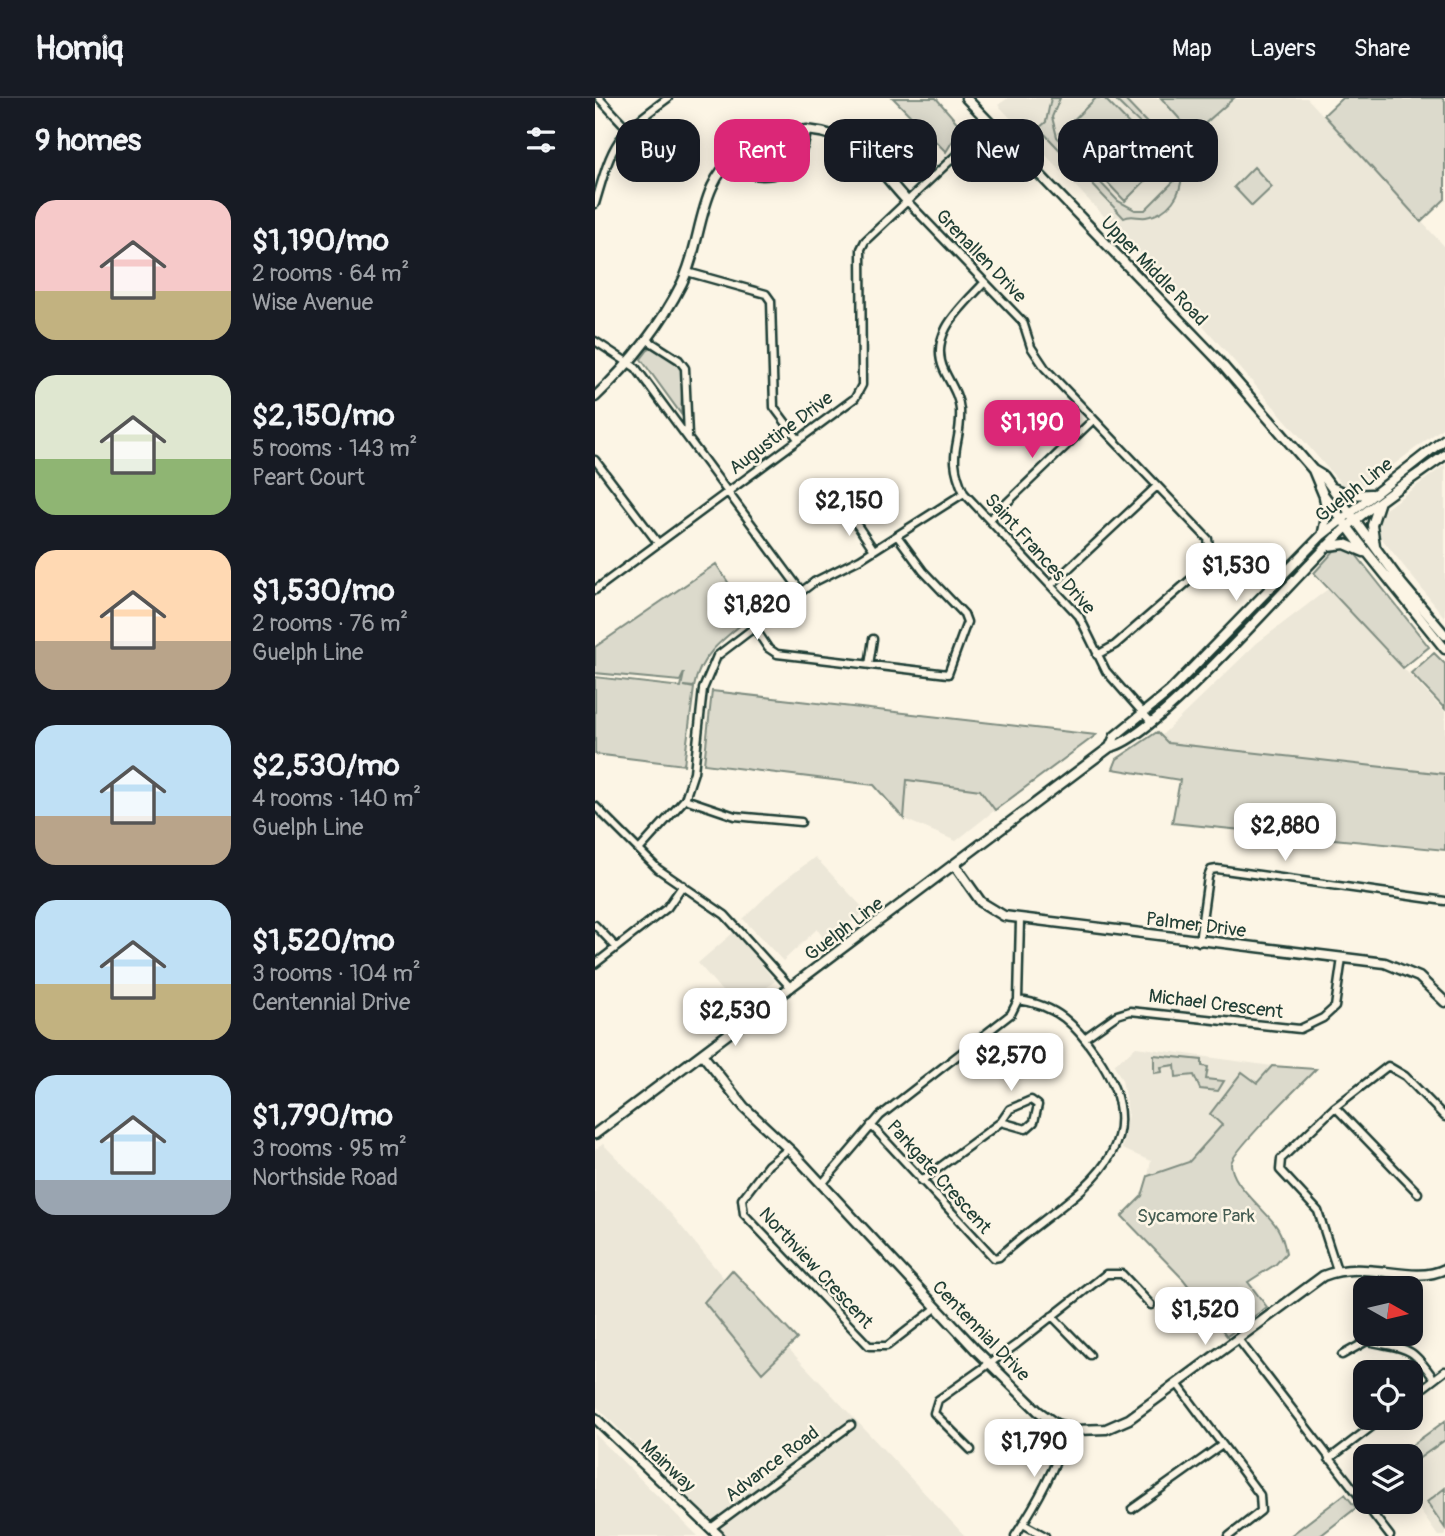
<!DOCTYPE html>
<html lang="en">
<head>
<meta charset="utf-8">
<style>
  :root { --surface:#171b24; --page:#242831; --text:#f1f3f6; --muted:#9ea1a6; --line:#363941; --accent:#db2777 }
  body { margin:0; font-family:Pangolin,sans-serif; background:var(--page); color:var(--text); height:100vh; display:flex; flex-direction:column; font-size:26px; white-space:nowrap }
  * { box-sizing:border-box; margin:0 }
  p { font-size:23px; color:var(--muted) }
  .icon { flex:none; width:38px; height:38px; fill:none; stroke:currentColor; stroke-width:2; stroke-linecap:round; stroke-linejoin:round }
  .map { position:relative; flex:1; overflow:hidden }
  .drawer { display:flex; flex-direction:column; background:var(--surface); width:595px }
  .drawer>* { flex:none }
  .banner { position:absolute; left:21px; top:21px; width:665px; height:63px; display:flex; gap:14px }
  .needle { width:46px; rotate:98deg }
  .controls { position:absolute; left:758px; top:1178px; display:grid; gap:14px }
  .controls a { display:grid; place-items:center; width:70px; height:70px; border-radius:14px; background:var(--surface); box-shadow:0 4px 18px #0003; font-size:35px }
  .price { position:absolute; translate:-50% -60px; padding:0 16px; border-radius:14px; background:#fff; color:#222; font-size:23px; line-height:46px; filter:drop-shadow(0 2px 4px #0008) }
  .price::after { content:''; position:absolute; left:50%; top:42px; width:21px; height:16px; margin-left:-10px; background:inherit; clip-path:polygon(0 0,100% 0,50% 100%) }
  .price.selected { background:var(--accent); color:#fff }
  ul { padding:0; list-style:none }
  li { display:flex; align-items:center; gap:21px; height:175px; padding:0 35px }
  li span { display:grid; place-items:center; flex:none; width:196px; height:140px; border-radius:21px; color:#555 }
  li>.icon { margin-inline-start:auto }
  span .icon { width:84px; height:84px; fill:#fffc; stroke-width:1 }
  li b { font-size:30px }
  h2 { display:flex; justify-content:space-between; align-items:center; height:84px; padding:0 35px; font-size:30px }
  .tag { padding:0 24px; border-radius:21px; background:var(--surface); box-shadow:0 4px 18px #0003; font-size:24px; line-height:63px }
  .tag.selected { background:var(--accent); color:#fff }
  header { display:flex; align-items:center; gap:42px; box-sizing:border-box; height:98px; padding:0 35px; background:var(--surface); border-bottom:2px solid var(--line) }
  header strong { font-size:33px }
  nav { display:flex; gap:38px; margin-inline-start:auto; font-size:24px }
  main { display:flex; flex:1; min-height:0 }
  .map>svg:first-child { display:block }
  .built { fill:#ece7d8 }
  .green { fill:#dcdacc; stroke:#7e8c80; stroke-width:2 }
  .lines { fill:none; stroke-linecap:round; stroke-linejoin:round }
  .street-casing { stroke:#1f3d34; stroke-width:11 }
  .secondary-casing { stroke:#1f3d34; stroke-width:13 }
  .street { stroke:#fcf5e5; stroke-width:6 }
  .secondary { stroke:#fcf5e5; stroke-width:8 }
  .labels { text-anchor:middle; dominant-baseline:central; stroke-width:5; stroke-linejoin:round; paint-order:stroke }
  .street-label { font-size:19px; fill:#1f3d34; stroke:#fcf5e5 }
  .park-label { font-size:19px; fill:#455c52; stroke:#fcf5e5 }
</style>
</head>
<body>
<header>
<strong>Homiq</strong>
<nav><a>Map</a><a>Layers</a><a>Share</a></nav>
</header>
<main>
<section class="drawer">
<h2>9 homes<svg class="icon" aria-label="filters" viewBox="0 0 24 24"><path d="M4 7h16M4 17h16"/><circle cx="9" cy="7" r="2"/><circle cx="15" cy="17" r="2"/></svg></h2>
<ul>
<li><span style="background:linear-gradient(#f6c9c9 65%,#c2b280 0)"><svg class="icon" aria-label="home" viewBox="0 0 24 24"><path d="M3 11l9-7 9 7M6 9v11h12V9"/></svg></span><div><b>$1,190/mo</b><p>2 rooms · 64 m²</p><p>Wise Avenue</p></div></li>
<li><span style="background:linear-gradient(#dfe7d0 60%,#8fb573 0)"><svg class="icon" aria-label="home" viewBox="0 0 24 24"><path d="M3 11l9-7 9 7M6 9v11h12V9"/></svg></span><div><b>$2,150/mo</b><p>5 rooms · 143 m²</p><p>Peart Court</p></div></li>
<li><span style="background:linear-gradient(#ffd9b3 65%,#b9a48a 0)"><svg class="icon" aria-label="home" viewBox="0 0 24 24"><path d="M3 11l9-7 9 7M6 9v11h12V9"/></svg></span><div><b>$1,530/mo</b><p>2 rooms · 76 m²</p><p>Guelph Line</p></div></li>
<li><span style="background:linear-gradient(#bfe0f5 65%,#b9a48a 0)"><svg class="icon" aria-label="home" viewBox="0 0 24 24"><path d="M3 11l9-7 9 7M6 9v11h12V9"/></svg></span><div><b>$2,530/mo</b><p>4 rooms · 140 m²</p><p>Guelph Line</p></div></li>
<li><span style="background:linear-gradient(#bfe0f5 60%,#c2b280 0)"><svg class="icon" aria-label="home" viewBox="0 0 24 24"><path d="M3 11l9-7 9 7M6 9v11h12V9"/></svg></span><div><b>$1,520/mo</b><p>3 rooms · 104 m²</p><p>Centennial Drive</p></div></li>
<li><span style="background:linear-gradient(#bfe0f5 75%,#9aa5b1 0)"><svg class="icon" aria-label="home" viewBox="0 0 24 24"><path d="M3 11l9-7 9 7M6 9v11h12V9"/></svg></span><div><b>$1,790/mo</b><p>3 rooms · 95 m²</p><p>Northside Road</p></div></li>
</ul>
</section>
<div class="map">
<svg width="850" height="1438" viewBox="0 0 850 1438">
  <rect width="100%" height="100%" fill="#fcf5e5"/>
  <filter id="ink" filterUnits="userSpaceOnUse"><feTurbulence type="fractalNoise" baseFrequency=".0143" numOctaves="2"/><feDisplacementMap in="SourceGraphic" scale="14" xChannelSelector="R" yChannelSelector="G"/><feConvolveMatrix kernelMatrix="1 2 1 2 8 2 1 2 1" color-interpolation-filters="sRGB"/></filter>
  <g filter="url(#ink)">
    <path class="built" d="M 413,0 L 712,0 L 850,149 L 850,328 L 773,386 L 757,391 L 749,389 L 550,161 L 403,7 Z
      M 850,367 L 850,520 L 784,437 L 785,415 Z
      M 733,491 L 850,614 L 850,676 L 573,645 L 567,637 L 662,545 Z
      M 312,682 L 385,692 L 400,712 L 361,743 L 309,721 Z
      M 220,759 L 271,813 L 232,845 L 222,831 L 188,863 L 148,821 L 182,788 Z
      M 139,834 L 180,883 L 143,912 L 103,865 Z
      M 541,949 L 677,968 L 594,1064 L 553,1078 L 556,1063 L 527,1051 L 533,1015 L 527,982 L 519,967 Z
      M 8,1046 L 76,1116 L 141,1195 L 370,1438 L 132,1438 L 0,1307 L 0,1052 Z
      M 0,1336 L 103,1438 L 0,1438 Z
      M 850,1342 L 850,1438 L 843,1438 L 816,1400 L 816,1366 Z"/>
    <path class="green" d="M 298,0 L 341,0 L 366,29 L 351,54 Z
      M 456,0 L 465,0 L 457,19 L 462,39 L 523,103 L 540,112 L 550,112 L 579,83 C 580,51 539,22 519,0 L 528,0 L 594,69 L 587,75 C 587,96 574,116 551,119 C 543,120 536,116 529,120 L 444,30 L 451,24 Z
      M 501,0 L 509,0 L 570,63 L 530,103 L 465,35 Z
      M 566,0 L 639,0 L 598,36 Z
      M 747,0 L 847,0 L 850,4 L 850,101 L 826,124 L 729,17 Z
      M 206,38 C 202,71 168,78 141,68 L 169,47 Z
      M 659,69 L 677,89 L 657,108 L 639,89 Z
      M 56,248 L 84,265 L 88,272 L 86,316 L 46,261 Z
      M 748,450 L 758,453 L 834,549 L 808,570 L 719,475 L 739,453 Z
      M 121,466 L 156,519 C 131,539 105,556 99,589 L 89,588 L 99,590 L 89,667 L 0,656 L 0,579 L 86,589 L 89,575 L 85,583 L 0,575 L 0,549 Z
      M 839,555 L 850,566 L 850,611 L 816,575 Z
      M 117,593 L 501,637 L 400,712 L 385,692 L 312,682 L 309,721 L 279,687 L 109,666 Z
      M 562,634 L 573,645 L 850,676 L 850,752 L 577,725 L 585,682 L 518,671 L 522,661 Z
      M 559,957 L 607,962 L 607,968 L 613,969 L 611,981 L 629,983 L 623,993 L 605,991 L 599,977 L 581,979 L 580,967 L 566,969 L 567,974 L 559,975 Z
      M 677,968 L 721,971 C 708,984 636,1054 636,1066 C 637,1080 649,1092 658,1102 C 676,1122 686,1127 691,1155 L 681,1166 L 653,1184 L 672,1209 L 632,1238 L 588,1181 L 527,1118 L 547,1098 L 553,1078 L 594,1064 L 627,1027 L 615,1016 L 647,974 L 662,985 Z
      M 137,1172 L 202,1241 L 167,1275 L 109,1204 Z
      M 850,1323 L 850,1342 L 816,1366 L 816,1358 L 802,1358 Z
      M 850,1390 L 850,1430 L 832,1404 Z
      M 750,1396 L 761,1410 L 725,1438 L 695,1438 Z"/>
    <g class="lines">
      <g class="street-casing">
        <path id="street" d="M 4,0 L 32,30
          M 131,68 C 170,87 208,80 212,31
          M 312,103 L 428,224 L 436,249 L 450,270 L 613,441 L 616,461 L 610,469 L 520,547 L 502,557
          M 0,106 C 19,41 19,40 73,0
          M 92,174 L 171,196 L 176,203 L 179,309 L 203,341
          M 389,185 C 367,209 333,236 349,272 C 355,285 364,297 365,312 C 367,348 350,354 369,395 L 484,518 L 511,573 L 556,624
          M 51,241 L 84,262 L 90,270 L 93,338
          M 0,243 L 41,270 L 206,493
          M 0,362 L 63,445
          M 252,412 L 279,452
          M 394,422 L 498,322
          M 456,487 L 562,388
          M 0,492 L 260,300 L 267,287 L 266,151 L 270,143 L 395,25
          M 159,529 L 173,550 L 182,556 L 353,576 L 372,524 L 369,516 L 328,473 L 303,439
          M 274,567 L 278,541
          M 90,701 L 140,718 L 206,724
          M 0,708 L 63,771 L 130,817 L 196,890
          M 44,752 L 90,701 L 99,674 L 108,591 L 122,558 L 219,484 L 265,461 L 369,395
          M 0,827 L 21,849
          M 604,844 L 613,779 L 616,772 L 622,771 L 850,803
          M 0,866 L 72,810 L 88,787
          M 491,939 L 522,917 L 535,913 L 705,931 L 728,920 L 740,909 L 747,860
          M 740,1009 L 823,1095
          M 276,1027 L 399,1160 L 404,1159 C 465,1100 573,1062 502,958 C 481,927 462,907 423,902
          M 193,1051 L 173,1067 L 147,1101 L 149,1116 L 274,1248 L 292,1248 L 341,1210
          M 326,1083 L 406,1024 L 415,1011 L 436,1002 L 443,1007 L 439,1024 L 431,1031 L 406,1024
          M 227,1086 L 285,1018 L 416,916 L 423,902 L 425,822
          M 742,1172 L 723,1113 L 685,1072 L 686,1061 L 740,1009 L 793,968 L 810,978 L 850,1019
          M 457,1218 L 495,1257
          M 643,1241 L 795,1438
          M 747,1257 L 772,1243 C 812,1252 814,1245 839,1281
          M 583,1287 L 665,1397 L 666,1413 L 634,1438
          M 816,1299 L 850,1273
          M 376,1352 L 339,1315 L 343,1302 L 422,1246 L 511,1176 L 527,1176 L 556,1207
          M 734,1361 L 788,1320
          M 537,1411 L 627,1347
          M 428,1426 L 450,1438
          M 116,1430 L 256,1327
          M 420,1438 C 443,1403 461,1370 473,1330"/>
      </g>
      <g class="secondary-casing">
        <path id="secondary" d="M 371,0 L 622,261 L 718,372 L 728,378 L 807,486 L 850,537
          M 0,299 C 34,267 66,227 87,185 C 102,155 103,120 117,89 C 141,37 207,16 256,46 C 277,59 295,85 312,103
          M 718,372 L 728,396 L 763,443 L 850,551
          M 738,390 L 755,397 L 776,396
          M 728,434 L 732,415 L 729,399
          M 732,448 L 750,446 L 769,454
          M 780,448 L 777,427 L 784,406
          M 515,649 L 520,638 L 575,593 L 727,437 L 850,341
          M 359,766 L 386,804 L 409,818 L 790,865 L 824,879 L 850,904
          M 107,956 L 149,1009 L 197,1054 L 381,1252 L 443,1313 L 461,1326 L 481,1332 L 511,1331 L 534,1321 L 728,1178 C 772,1160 816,1188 850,1171
          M 0,1036 L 515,649 C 561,642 706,470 752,429 C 782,403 818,380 850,357
          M 0,1320 L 124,1438"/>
      </g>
      <use href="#street" class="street"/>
      <use href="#secondary" class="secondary"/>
    </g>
  </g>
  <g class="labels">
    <g class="street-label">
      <text transform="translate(386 158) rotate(46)">Grenallen Drive</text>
      <text transform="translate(559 173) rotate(46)">Upper Middle Road</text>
      <text transform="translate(186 335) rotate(-37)">Augustine Drive</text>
      <text transform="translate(759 392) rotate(-38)">Guelph Line</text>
      <text transform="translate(445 456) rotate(48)">Saint Frances Drive</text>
      <text transform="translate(601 827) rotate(7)">Palmer Drive</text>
      <text transform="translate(249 831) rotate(-37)">Guelph Line</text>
      <text transform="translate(621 906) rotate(7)">Michael Crescent</text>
      <text transform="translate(344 1079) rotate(48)">Parkgate Crescent</text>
      <text transform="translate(221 1170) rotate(47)">Northview Crescent</text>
      <text transform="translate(386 1233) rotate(46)">Centennial Drive</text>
      <text transform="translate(177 1366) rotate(-37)">Advance Road</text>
      <text transform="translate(73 1368) rotate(43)">Mainway</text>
    </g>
    <g class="park-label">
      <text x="601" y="1118">Sycamore Park</text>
    </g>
  </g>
</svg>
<div class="controls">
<a><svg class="needle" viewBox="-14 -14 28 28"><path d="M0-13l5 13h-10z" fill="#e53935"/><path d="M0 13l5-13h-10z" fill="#9ea1a6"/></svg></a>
<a><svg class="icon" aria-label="locate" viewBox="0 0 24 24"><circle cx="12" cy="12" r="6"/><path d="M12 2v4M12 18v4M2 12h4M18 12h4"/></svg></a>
<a><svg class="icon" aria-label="layers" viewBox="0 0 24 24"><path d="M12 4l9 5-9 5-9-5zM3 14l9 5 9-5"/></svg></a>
</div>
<b class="price selected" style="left:437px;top:362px">$1,190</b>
<b class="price" style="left:254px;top:440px">$2,150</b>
<b class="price" style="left:641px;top:505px">$1,530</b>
<b class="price" style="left:162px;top:544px">$1,820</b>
<b class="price" style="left:690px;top:765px">$2,880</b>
<b class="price" style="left:140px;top:950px">$2,530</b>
<b class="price" style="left:416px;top:995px">$2,570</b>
<b class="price" style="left:610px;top:1249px">$1,520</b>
<b class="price" style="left:439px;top:1381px">$1,790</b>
<div class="banner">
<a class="tag">Buy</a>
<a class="tag selected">Rent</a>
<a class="tag">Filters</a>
<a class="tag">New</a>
<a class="tag">Apartment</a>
</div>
</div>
</main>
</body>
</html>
